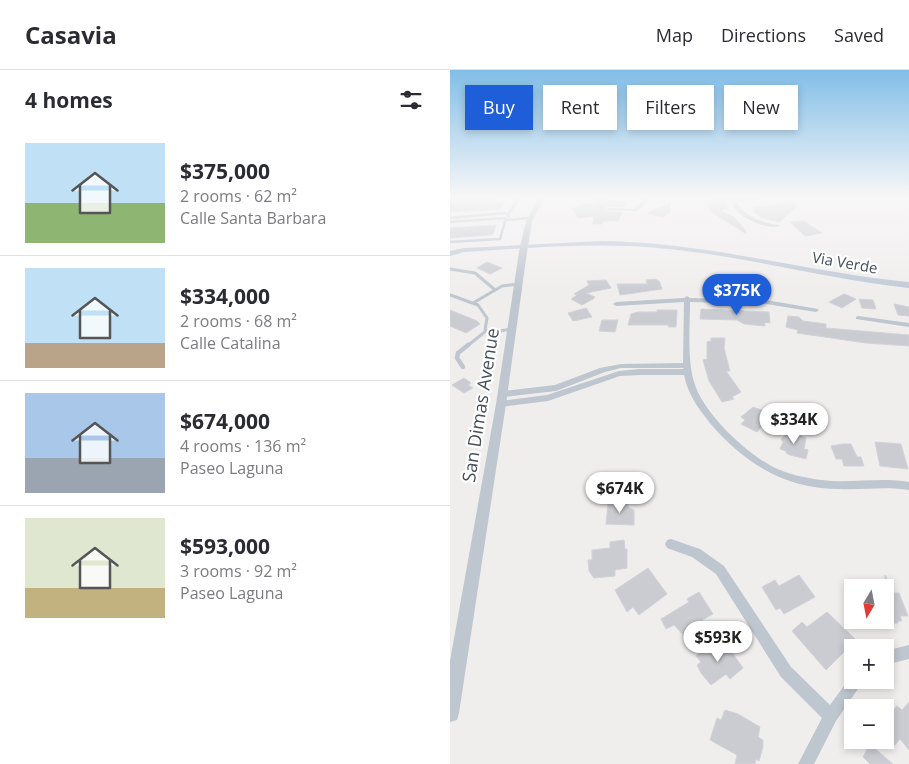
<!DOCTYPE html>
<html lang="en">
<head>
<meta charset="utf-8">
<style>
  :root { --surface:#fff; --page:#f2f2f3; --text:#2b2b33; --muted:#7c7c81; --line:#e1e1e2; --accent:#1e5fd9 }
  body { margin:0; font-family:"Open Sans",sans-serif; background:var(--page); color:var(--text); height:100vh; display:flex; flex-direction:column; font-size:19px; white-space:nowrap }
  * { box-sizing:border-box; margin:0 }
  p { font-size:16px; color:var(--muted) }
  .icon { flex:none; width:28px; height:28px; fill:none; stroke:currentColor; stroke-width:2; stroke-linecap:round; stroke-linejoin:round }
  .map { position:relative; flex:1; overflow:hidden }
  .panel { display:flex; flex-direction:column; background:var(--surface); width:450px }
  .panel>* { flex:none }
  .banner { position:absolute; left:15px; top:15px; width:369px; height:45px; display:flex; gap:10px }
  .needle { width:32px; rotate:190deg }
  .buttons { position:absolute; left:394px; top:509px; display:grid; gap:10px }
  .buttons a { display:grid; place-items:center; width:50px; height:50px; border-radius:0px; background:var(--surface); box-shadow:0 2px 8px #0003; font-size:25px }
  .price { position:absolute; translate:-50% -42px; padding:0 11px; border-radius:18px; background:#fff; color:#222; font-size:16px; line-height:32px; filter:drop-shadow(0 1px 2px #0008) }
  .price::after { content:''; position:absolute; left:50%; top:30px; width:15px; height:11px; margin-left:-8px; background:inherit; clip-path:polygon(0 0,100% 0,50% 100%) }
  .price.active { background:var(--accent); color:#fff }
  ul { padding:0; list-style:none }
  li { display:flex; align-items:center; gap:15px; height:125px; padding:0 25px }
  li+li { border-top:1px solid var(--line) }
  li span { display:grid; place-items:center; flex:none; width:140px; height:100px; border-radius:0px; color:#555 }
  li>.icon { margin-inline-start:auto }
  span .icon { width:60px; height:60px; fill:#fffc; stroke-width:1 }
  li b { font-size:21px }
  h2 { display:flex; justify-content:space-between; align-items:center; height:60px; padding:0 25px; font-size:21px }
  .pill { padding:0 18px; border-radius:0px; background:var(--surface); box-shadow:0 2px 8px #0003; font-size:18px; line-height:45px }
  .pill.active { background:var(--accent); color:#fff }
  header { display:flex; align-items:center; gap:30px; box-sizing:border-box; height:70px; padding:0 25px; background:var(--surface); border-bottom:1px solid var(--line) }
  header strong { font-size:24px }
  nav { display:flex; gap:28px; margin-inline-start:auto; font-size:18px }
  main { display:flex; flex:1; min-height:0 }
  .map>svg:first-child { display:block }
  .building { fill:#caccd2; stroke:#d1d3d9 }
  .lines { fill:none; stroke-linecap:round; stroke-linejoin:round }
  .service-far2 { stroke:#bec6cf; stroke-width:2.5 }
  .service-far1 { stroke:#bec6cf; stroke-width:3 }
  .service { stroke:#bec6cf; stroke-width:4.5 }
  .minor { fill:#bec6cf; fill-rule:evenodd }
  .tertiary { fill:#bec6cf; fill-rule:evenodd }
  .secondary { fill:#c0c9d6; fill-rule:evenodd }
  .labels { text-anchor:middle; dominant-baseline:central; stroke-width:4.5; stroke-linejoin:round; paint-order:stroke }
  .far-street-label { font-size:15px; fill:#464f5a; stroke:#fff }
  .street-label { font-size:18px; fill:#464f5a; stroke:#fff }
</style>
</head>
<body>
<header>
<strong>Casavia</strong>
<nav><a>Map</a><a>Directions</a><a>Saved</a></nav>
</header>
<main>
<section class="panel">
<h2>4 homes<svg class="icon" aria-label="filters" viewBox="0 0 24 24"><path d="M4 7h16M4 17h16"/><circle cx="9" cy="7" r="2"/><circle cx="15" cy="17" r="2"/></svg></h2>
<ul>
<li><span style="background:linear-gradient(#bfe0f5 60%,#8fb573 0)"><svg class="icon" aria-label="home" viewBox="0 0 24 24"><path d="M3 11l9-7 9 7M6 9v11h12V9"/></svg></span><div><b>$375,000</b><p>2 rooms · 62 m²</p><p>Calle Santa Barbara</p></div></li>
<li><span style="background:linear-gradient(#bfe0f5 75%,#b9a48a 0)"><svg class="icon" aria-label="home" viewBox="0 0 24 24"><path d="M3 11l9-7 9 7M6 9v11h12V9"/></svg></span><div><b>$334,000</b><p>2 rooms · 68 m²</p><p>Calle Catalina</p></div></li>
<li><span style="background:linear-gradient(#a9c7e8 65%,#9aa5b1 0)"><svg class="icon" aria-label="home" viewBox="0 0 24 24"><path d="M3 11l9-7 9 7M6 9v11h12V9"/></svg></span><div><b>$674,000</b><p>4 rooms · 136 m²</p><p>Paseo Laguna</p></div></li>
<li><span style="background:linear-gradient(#dfe7d0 70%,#c2b280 0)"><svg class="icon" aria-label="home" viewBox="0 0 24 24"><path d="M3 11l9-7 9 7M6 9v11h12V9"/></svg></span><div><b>$593,000</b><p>3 rooms · 92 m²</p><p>Paseo Laguna</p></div></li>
</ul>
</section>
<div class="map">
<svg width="459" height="694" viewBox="0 0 459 694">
  <rect width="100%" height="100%" fill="#f0eded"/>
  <path class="building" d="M 259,126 L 272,127 L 278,140 L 273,139 L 272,141 L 284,147 L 296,161 L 295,163 L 263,143 L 256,134 L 261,134 Z
    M 147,128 L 155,128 L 156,131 L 177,131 L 175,137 L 158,136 L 154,138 L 158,142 L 172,142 L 168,151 L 154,151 L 152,154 L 143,154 L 144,146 L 128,148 L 123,139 L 133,133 L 144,135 L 143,129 Z
    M 55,131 L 51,139 L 0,142 L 0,133 Z
    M 221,132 L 219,143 L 212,147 L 198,143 Z
    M 341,132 L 347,136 L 330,152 L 313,148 L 303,141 L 305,140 L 304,138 Z
    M 353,151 L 354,151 L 372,163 L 355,166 L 340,152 Z
    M 46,155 L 43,164 L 40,165 L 0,168 L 0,158 Z
    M 37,192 L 52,198 L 40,204 L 27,198 Z
    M 205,209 L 209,211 L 212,219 L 170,225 L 167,214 L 197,214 L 196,210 Z
    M 156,210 L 161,218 L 136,223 L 145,227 L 143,229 L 132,235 L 121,229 L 127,225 L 124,224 L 139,215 L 137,211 Z
    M 394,224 L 406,229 L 392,238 L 379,232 Z
    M 409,229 L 423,230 L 426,239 L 412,238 Z
    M 444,234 L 459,237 L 459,246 L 448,245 Z
    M 136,238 L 142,247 L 123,251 L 118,243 Z
    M 251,239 L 319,242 L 320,253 L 315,252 L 315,256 L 294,254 L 287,250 L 250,249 Z
    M 0,240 L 27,251 L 30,254 L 16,263 L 0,256 Z
    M 207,240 L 227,240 L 226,257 L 218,257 L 219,255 L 178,255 L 181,244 L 188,242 L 207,242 Z
    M 338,246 L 349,247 L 353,251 L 376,254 L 376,258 L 459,265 L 459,276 L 416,273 L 347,263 L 348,260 L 336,257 Z
    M 152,250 L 168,250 L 165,262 L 149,261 Z
    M 261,268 L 275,268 L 274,278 L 280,301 L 276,301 L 291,322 L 282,327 L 284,329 L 272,332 L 259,311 L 253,290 L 257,289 L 257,272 L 261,271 Z
    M 14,308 L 21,313 L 18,315 L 23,318 L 14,323 L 2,315 Z
    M 303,337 L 320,343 L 309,355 L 312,356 L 307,362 L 291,354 L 295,350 L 291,347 Z
    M 340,361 L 356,368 L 354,379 L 358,380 L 356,389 L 340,385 L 336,383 L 336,381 L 330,379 L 333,372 L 331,369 Z
    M 425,372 L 451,374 L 458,399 L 430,396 Z
    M 393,374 L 401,374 L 407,387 L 411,387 L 414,396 L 394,396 L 392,389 L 386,389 L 381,376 Z
    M 177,431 L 178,437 L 184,440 L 184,455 L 156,454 L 158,433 Z
    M 174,470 L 175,479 L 177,479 L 177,498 L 165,500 L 165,506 L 144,508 L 139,501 L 138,490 L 142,490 L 142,480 L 160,478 L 160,472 Z
    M 198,498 L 217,524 L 189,545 L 183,537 L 177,542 L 165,520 Z
    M 349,505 L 365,527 L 334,544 L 330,538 L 326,540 L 312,517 L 325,510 L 329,516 Z
    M 435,505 L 443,523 L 449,523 L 458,546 L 450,546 L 452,551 L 448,551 L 448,553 L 435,554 Z
    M 249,522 L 263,544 L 252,550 L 256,557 L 237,569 L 224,555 L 216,559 L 211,549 L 239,532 L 237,529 Z
    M 377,542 L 406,570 L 376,600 L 342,561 L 352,552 L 357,557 Z
    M 265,571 L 271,579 L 274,575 L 277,579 L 279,578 L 293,598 L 280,609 L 276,604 L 261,615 L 251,603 L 247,595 L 251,592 L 246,586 Z
    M 459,632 L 459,680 L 450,669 L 445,675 L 435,663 L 435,651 L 447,636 L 452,640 Z
    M 275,640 L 288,644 L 310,657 L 308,667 L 313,670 L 313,677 L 309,691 L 306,689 L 305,694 L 285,694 L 287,685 L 260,670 L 267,648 L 271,650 Z
    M 419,676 L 423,677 L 443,694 L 420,694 L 413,687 Z"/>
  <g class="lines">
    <path class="service-far2" d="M 0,130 L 92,126
      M 58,144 L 71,126
      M 0,148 L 55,143 L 59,146
      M 56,150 L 80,148
      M 0,152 L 56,148
      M 0,172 L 50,169 L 56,148"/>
    <path class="service-far1" d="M 0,199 L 25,203 L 44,219
      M 0,225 L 28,235 L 37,248 L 35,260 L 44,262 L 61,259
      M 23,233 L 52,216 L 69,214
      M 16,277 L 36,261"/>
    <path class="service" d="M 13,297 L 7,288 L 8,283 L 18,275"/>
    <path class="minor" d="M 194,126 L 198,126 L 197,132 L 187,141 L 158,140 L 156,139 L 158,138 L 184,139 L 193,131 Z
      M 279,126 L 283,126 L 285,128 L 322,126 L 337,126 L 335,127 L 286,131 C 295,147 311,152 328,155 L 329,156 C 319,160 292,149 286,140 C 283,136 281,131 279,126 Z
      M 237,226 L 240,228 L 316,230 L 368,239 L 369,240 L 366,242 L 316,234 L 240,232 C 240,258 237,287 244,312 C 253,343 295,382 323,397 C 338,404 355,408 371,410 C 400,414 430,407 459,412 L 459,420 C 436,416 413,420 390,419 C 339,419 300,397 266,360 C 252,344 238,326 234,305 L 190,305 L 170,306 L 98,331 L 51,337 L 47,334 L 51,331 L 97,325 L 169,301 L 190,299 L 234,299 L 233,298 L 171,298 L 155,302 L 106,321 L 53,327 L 49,324 L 53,321 L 105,315 L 150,298 L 171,294 L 233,293 L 234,232 L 166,236 L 163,234 L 166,232 L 234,228 Z
      M 408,246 L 459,253 L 459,257 L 406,249 L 406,247 Z
      M 221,469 L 250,479 L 274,496 L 341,597 L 380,635 L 402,605 L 402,610 L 414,610 L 386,651 L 364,694 L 348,694 L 372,648 L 331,607 L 266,504 L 242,487 L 217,478 L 215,474 L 217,470 Z
      M 459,575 L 459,589 L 435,595 L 435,581 Z"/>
    <path class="tertiary" d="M 90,126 L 96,126 L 82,151 L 77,182 L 56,334 L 9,643 L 7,650 L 0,652 L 0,591 L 46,334 L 69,182 L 76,151 Z"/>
    <path class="secondary" d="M 152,171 C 256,172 356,202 459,212 L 459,218 C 375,209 292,185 208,178 C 144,172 79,178 14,182 L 0,186 L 0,181 L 14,178 Z"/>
  </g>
  <linearGradient id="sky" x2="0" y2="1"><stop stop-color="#82bee8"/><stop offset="0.57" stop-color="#f8f7f7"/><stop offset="1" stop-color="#f8f7f7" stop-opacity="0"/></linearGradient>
  <rect width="459" height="223" fill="url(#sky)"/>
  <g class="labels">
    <g class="far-street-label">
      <text transform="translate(395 192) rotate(10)">Via Verde</text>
    </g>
    <g class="street-label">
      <text transform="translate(30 335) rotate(-81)">San Dimas Avenue</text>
    </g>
  </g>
</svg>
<div class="buttons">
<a><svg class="needle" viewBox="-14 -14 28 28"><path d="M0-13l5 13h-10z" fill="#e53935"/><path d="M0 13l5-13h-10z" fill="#7c7c81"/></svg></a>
<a>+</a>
<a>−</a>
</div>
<b class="price active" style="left:287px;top:246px">$375K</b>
<b class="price" style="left:344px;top:375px">$334K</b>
<b class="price" style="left:170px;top:444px">$674K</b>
<b class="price" style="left:268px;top:593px">$593K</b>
<div class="banner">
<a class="pill active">Buy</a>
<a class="pill">Rent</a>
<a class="pill">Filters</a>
<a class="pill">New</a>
</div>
</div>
</main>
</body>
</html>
